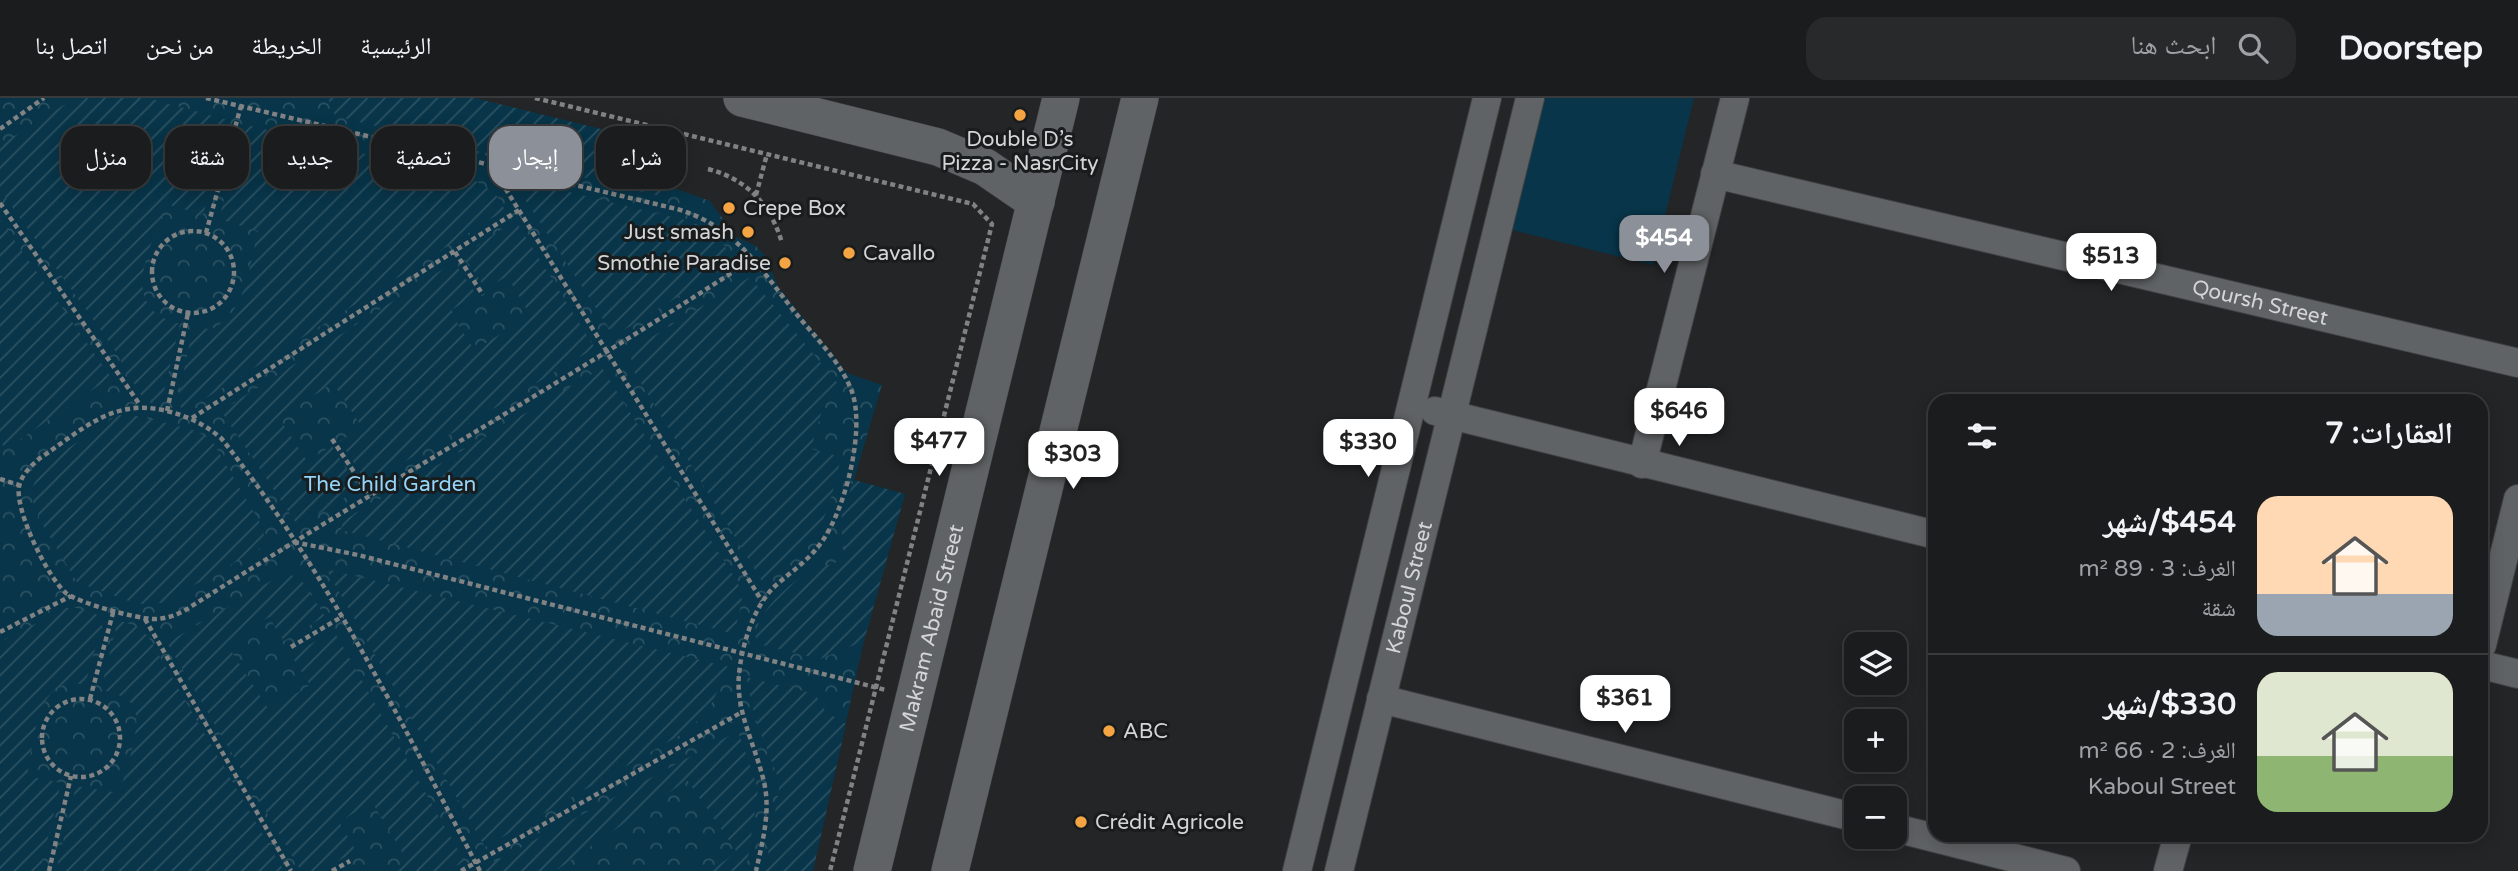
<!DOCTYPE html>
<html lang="ar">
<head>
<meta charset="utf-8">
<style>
  :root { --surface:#1a1c1d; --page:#27292a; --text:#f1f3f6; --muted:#9fa1a4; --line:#383a3b; --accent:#8c9099 }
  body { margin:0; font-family:"Varela Round","Noto Naskh Arabic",sans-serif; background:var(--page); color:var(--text); direction:rtl; height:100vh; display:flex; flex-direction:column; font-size:26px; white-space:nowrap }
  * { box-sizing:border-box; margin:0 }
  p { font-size:23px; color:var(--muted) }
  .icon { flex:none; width:38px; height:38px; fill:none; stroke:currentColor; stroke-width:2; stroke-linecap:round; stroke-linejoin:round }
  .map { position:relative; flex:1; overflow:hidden; direction:ltr }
  .panel { position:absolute; left:1928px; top:296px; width:560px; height:448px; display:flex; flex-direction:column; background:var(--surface); border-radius:21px; box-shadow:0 4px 18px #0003,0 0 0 2px var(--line); direction:rtl }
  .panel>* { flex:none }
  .guide { position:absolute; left:21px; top:28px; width:665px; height:63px; direction:rtl; display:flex; gap:14px }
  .fabs { position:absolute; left:1844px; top:534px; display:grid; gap:14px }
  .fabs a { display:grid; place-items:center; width:63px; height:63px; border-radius:14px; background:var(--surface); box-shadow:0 4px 18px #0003,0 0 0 2px var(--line); font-size:35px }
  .price { position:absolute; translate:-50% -60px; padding:0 16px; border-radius:14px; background:#fff; color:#222; font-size:23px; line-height:46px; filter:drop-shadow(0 2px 4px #0008) }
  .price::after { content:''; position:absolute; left:50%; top:42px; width:21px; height:16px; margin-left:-10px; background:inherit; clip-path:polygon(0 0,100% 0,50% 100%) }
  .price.current { background:var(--accent); color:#fff }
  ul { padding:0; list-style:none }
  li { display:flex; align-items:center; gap:21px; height:175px; padding:0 35px }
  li+li { border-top:2px solid var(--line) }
  li span { display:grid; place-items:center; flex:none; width:196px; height:140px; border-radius:21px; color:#555 }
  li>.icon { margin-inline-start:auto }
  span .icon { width:84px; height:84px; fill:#fffc; stroke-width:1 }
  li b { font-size:30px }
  h2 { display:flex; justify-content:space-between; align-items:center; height:84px; padding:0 35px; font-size:30px }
  .tag { padding:0 24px; border-radius:21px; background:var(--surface); box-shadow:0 4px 18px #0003,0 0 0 2px var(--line); font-size:24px; line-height:63px }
  .tag.current { background:var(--accent); color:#fff }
  header { display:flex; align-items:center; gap:42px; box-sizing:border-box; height:98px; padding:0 35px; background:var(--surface); border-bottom:2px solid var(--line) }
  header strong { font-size:33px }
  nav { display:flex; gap:38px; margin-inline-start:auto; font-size:24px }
  .search { width:490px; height:63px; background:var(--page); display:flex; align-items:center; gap:18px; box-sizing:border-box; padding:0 24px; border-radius:21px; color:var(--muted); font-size:26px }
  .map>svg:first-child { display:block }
  .grass { fill:#083549 }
  .park { fill:url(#park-crowns) }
  .garden { fill:url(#garden-furrows) }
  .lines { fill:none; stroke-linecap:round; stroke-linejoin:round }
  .minor-casing { stroke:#404243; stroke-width:30 }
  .tertiary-casing { stroke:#404243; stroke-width:38 }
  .path { stroke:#808283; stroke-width:4.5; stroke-dasharray:5 3.5; stroke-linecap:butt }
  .minor { stroke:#606365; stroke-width:28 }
  .tertiary { stroke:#606365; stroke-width:37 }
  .poi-dot { fill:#f4a443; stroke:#191c1d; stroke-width:2.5 }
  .labels { text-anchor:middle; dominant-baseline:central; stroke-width:6; stroke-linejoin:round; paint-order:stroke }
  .poi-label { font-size:21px; fill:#d3d5d6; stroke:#191c1d; text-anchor:start }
  .street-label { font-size:21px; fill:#d3d5d6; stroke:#191c1d }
  .park-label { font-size:21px; fill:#94d5f9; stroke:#191c1d }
</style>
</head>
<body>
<header>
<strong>Doorstep</strong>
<div class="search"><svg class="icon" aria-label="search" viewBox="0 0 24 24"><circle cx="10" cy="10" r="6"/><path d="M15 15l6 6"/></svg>ابحث هنا</div>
<nav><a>الرئيسية</a><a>الخريطة</a><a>من نحن</a><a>اتصل بنا</a></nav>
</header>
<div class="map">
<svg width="2518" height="773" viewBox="0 0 2518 773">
  <defs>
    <pattern id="park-crowns" width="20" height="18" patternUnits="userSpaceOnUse" patternTransform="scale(1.75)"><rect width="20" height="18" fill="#083549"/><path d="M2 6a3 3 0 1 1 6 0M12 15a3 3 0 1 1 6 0" fill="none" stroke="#2b5162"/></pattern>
    <pattern id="garden-furrows" width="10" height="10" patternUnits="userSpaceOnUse" patternTransform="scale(1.75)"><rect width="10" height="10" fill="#083549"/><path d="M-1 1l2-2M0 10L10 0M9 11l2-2" fill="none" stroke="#2b5162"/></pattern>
  </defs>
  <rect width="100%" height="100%" fill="#232527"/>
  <path class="grass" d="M 1528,0 L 1694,0 L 1653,167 L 1496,128 Z"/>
  <path class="park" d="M 0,0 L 474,0 L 682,51 L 671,89 L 710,103 L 736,139 L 756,148 L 766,159 L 778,189 L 847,275 L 882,287 L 854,382 L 905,396 L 864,543 L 813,773 L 0,773 Z"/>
  <path class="garden" d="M 75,0 L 148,0 L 228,22 L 203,117 L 166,106 C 151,150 115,210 180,226 L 163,297 L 154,306 L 144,302 L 112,248 L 0,92 L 0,47 Z
    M 328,0 L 474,0 L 682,51 L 667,100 L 335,18 Z
    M 243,26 L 476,83 L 495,95 L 505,112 L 187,312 L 182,311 L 177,304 L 193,230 L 212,231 C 247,214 249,167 258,133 L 219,121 Z
    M 528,88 L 548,89 L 693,124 L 716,137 L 736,163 L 614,238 L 519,92 Z
    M 0,122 L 111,279 L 6,351 L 0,343 Z
    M 515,122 L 595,250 L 367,386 L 340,343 L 362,329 L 333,285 L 279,320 L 307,363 L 332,348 L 359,391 L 298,428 L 221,313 L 454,164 L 476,196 L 450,213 L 474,252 L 531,218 L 507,178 L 486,191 L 463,158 Z
    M 750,179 L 843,292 L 824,305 L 811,351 L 841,359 C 827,423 819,448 763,485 L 633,272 L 631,260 L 642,245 Z
    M 602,270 L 738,485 L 742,503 L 734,536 L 341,432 L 343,423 Z
    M 117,317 L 138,318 L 193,332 L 211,341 L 263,430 L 264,441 L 259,451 L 162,505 L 137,506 L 77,484 L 41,424 L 33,404 L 31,392 L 42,371 L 54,360 Z
    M 854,382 L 905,396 L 864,543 L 820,561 L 758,546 C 744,522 798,477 818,469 C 823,467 829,467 834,466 C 853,447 840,445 841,425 C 841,412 850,395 854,382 Z
    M 326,471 L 729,569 L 709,611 L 687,633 L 485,749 Z
    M 284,475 L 300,480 L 325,518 L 284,543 L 269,519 L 226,545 L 269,612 L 310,587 L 291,557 L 334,533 L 464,763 L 447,773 L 390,773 L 407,763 L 372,704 L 339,724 L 356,753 L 320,773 L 301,773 L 167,545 Z
    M 66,510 L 77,510 L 104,519 L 85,587 C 36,573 34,645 27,678 L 61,685 L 40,773 L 0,773 L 0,544 Z
    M 118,522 L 141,530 L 149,540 L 284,773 L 56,773 L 76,688 L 119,695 C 125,675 146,620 131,605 C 124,597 111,595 101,591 Z
    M 746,579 L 815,596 L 826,614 L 846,626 L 813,773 L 765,773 L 780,685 L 755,620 Z
    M 738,633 L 758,691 L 746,773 L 710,773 L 737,754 L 687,682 L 555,773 L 486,773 L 484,769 Z"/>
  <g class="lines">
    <g class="minor-casing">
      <g id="minor">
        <path id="s1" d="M 1715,76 L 2518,265"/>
        <path d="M 1435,313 L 1936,437"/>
        <path d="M 1642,366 L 1735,0"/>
        <path d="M 2482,547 L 2518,401"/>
        <path d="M 2482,567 L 2518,576"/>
        <path d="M 1381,601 L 1857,720"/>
        <path d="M 1895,730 L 2066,773"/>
        <path d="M 1297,773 L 1487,0"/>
        <path id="s2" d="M 1339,773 L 1530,0"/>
        <path d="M 2168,773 L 2178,737"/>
      </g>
    </g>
    <g class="tertiary-casing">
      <g id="tertiary">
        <path d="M 742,0 L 938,49 L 985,69 L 1036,104"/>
        <path id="s3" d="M 872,773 L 1061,0"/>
        <path d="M 950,773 L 1140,0"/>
      </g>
    </g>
    <path class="path" d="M 206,0 L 677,111 C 735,128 758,168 794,213 C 813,237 842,265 852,294 C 866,333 844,419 817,450 C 805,465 788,476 774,489 C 753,510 742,547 739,576 C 735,615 758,652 765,689 C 770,717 762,746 756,773
      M 535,0 L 973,106 L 992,126 L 830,773
      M 0,31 L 44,0
      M 492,69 L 762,503
      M 708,71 C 747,81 771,107 782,145
      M 756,97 L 767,56
      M 0,105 L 140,307
      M152 174a41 41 0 1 1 82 0a41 41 0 1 1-82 0Z
      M 206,135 L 241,8
      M 455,154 L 483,197
      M 167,313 L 188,215
      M 192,320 L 519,112
      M 332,341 L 370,398
      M 0,381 L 19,387
      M 294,444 L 358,457 L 886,592
      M 145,521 L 291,773
      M 0,534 L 71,498
      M 291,549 L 343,518
      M42 640a39 39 0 1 1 78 0a39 39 0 1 1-78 0Z
      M 90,601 L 114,511
      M 49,773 L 71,678
      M 332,773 L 350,763
      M 461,773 L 742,614
      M 480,773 C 401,624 326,472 221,340 C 203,325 185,317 163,312 C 111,301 81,333 40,360 C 31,368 21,377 19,389 C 15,413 48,480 66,495 C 81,506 135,520 153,521 C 165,521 174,518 184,513 C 372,393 566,283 753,161"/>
    <use href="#minor" class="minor"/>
    <use href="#tertiary" class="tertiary"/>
  </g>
  <g class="poi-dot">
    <circle cx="1020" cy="17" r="7"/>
    <circle cx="729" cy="110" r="7"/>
    <circle cx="748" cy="134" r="7"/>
    <circle cx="849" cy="155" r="7"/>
    <circle cx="785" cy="165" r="7"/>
    <circle cx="1109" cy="633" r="7"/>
    <circle cx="1081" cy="724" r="7"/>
  </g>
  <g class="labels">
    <g class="poi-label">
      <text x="1020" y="41" text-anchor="middle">Double D’s<tspan x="1020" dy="24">Pizza - NasrCity</tspan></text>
      <text x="743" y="110">Crepe Box</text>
      <text x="734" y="134" text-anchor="end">Just smash</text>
      <text x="863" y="155">Cavallo</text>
      <text x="771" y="165" text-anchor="end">Smothie Paradise</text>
      <text x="1123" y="633">ABC</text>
      <text x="1095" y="724">Crédit Agricole</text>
    </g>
    <g class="street-label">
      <text stroke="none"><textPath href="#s1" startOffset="560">Qoursh Street</textPath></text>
      <text stroke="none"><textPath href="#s2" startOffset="292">Kaboul Street</textPath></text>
      <text stroke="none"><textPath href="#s3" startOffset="250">Makram Abaid Street</textPath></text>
    </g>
    <g class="park-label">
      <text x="390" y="386">The Child Garden</text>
    </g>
  </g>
</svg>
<div class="fabs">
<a><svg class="icon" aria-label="layers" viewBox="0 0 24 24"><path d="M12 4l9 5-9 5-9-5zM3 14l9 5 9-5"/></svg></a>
<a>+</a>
<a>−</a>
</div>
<b class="price current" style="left:1664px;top:177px">$454</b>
<b class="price" style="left:2111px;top:195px">$513</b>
<b class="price" style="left:1679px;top:350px">$646</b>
<b class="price" style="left:939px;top:380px">$477</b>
<b class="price" style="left:1368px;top:381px">$330</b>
<b class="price" style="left:1073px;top:393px">$303</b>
<b class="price" style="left:1625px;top:637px">$361</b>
<div class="guide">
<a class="tag">شراء</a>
<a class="tag current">إيجار</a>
<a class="tag">تصفية</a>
<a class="tag">جديد</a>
<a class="tag">شقة</a>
<a class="tag">منزل</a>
</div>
<section class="panel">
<h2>العقارات: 7<svg class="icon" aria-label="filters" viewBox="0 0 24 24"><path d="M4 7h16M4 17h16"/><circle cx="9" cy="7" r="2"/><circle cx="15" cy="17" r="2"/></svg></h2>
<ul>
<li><span style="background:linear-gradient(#ffd9b3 70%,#9aa5b1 0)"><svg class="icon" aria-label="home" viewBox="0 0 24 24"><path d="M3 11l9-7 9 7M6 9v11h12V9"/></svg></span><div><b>$454/شهر</b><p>الغرف: 3 · 89 m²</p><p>شقة</p></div></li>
<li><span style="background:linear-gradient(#dfe7d0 60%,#8fb573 0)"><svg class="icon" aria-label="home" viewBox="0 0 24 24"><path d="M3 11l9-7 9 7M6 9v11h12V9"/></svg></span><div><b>$330/شهر</b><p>الغرف: 2 · 66 m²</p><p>Kaboul Street</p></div></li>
</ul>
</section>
</div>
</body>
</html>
